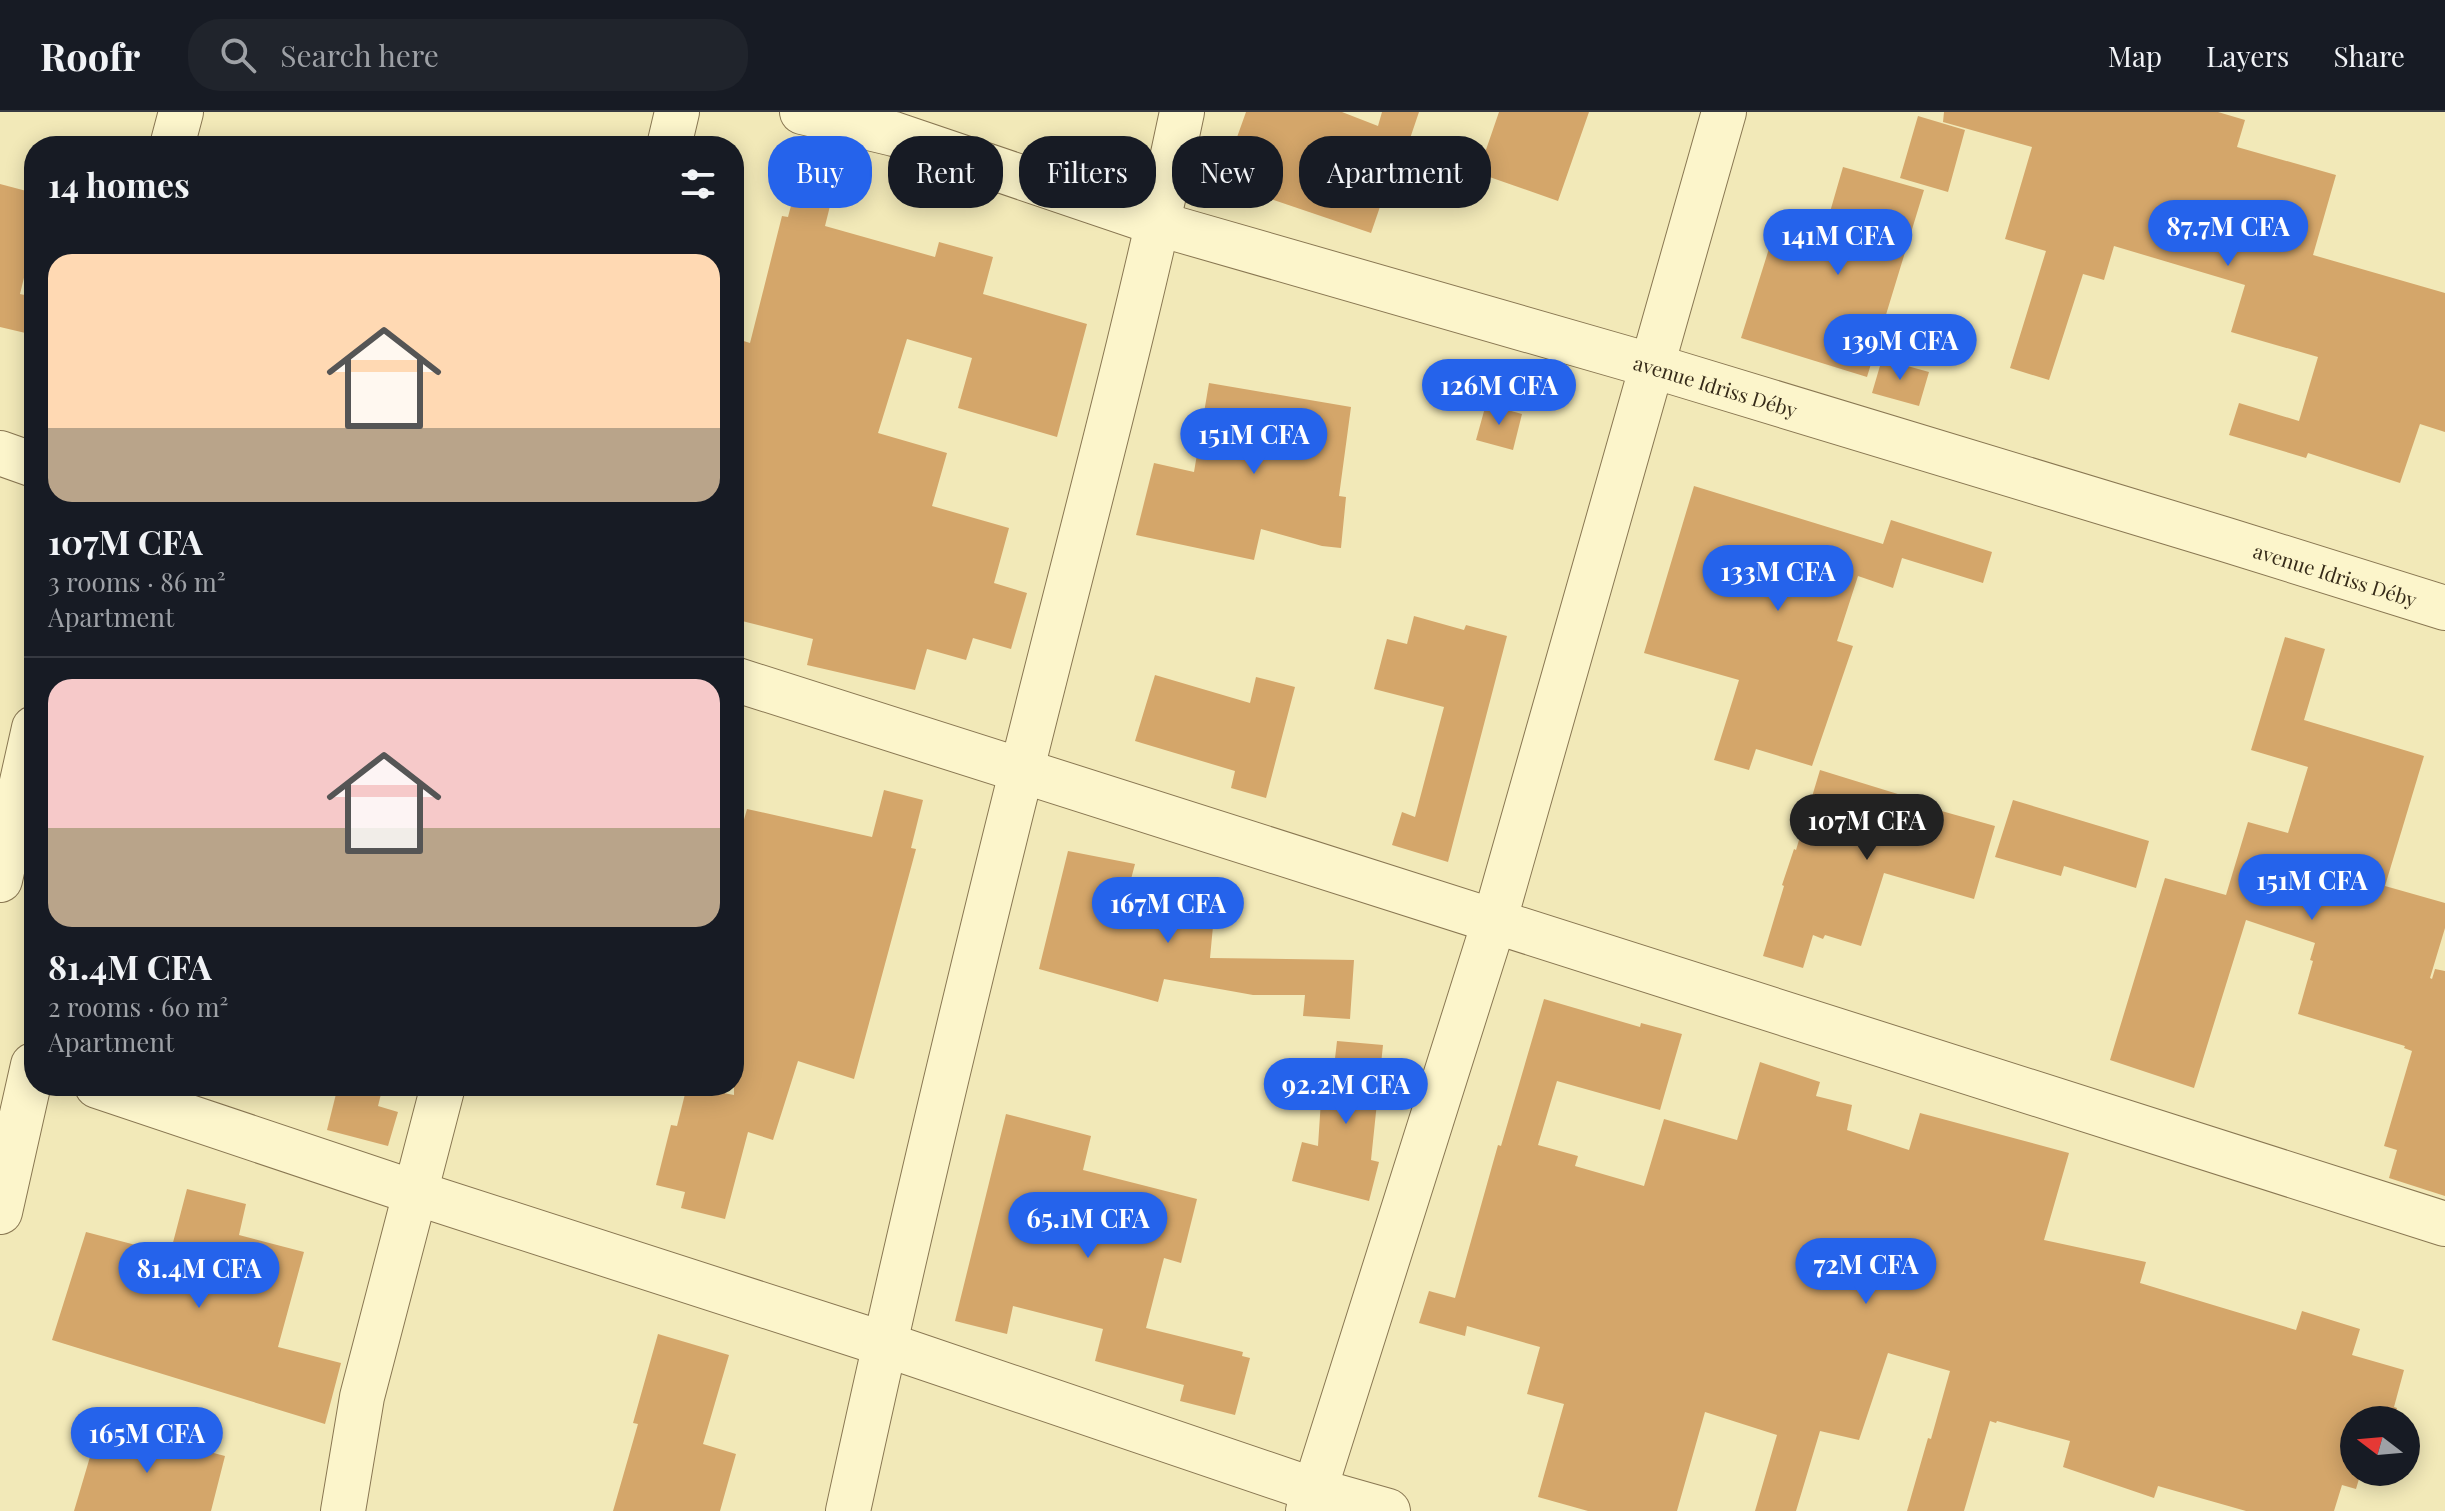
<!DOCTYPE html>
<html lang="en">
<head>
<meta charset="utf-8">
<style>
  :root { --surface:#171b24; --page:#20242c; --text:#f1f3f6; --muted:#9ea1a6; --line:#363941; --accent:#2563eb }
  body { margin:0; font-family:"Playfair Display",serif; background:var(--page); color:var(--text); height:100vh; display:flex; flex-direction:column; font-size:30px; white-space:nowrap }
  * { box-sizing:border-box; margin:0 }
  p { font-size:26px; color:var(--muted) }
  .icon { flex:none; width:44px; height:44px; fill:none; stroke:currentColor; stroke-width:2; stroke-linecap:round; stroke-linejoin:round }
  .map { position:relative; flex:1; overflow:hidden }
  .sheet { position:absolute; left:24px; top:24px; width:720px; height:960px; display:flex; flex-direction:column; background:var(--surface); border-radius:32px; box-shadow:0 4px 20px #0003 }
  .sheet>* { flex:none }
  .top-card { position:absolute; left:768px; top:24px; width:760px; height:72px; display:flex; gap:16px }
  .needle { width:52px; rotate:286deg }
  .tools { position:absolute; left:2340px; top:1294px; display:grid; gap:16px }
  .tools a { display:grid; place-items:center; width:80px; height:80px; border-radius:50%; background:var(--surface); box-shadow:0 4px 20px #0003; font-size:40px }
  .price { position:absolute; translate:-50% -68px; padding:0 18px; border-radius:28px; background:var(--accent); color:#fff; font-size:26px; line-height:52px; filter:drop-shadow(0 2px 4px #0008) }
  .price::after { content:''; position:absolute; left:50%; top:48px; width:24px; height:18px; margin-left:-12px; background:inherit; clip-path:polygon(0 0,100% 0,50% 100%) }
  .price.on { background:#222; color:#fff }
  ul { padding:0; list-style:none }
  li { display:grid; align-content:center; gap:16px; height:424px; padding:0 24px }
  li+li { border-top:2px solid var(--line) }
  li span { display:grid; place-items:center; height:248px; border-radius:24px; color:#555 }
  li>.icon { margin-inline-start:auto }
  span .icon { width:144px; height:144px; fill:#fffc; stroke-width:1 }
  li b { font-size:34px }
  h2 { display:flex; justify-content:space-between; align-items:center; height:96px; padding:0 24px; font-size:34px }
  .tag { padding:0 28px; border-radius:32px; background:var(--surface); box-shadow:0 4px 20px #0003; font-size:28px; line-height:72px }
  .tag.on { background:var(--accent); color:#fff }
  header { display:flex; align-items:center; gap:48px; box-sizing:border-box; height:112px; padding:0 40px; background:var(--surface); border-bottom:2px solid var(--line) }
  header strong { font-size:38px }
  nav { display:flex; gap:44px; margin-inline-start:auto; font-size:28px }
  .search { width:560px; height:72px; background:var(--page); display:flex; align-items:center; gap:20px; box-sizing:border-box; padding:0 28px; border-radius:32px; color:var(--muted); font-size:30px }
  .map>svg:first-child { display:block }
  .building { fill:#d4a66a }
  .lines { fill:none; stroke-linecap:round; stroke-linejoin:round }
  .minor-casing { stroke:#897752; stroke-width:46 }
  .minor { stroke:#fcf5cb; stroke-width:44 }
  .labels { text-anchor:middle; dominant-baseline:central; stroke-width:6; stroke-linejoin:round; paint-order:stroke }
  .street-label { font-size:20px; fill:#362b19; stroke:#f9f2c8 }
</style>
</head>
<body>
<header>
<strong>Roofr</strong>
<div class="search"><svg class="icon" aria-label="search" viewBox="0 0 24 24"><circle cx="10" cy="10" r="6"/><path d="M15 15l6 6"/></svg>Search here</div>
<nav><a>Map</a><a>Layers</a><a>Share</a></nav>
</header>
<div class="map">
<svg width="2445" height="1399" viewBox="0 0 2445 1399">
  <rect width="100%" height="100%" fill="#f2e9b8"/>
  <path class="building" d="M 1246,0 L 1342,0 L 1378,14 L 1382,0 L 1419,0 L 1401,53 L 1395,51 L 1371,121 L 1221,70 Z
    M 1499,0 L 1589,0 L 1558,89 L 1478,61 Z
    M 1944,0 L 2218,0 L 2245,8 L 2237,35 L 2336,63 L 2313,143 L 2445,181 L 2445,320 L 2420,312 L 2400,371 L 2308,341 L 2306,346 L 2229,323 L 2239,291 L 2299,309 L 2318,245 L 2231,220 L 2245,173 L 2114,134 L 2104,168 L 2083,162 L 2049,268 L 2010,256 L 2046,139 L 2005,127 L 2032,35 L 1943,10 Z
    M 1918,4 L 1965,18 L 1948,80 L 1900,66 Z
    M 1843,55 L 1924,78 L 1867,265 L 1741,226 L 1772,127 L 1819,138 Z
    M 0,72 L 34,81 L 34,125 L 20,182 L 34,185 L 34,223 L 0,215 Z
    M 793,86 L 830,94 L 825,114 L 935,145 L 939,130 L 993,145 L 983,182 L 1087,212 L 1057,325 L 958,296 L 972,246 L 907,227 L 878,321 L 947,341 L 932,394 L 1009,416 L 994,471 L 1027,481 L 1011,537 L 973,526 L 966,548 L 927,537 L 915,578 L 807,553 L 813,527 L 734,507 L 734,226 L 750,231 L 782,104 L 788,105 Z
    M 1882,247 L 1929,260 L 1919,294 L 1872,281 Z
    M 1209,271 L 1351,295 L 1339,384 L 1346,385 L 1341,436 L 1322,434 L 1261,417 L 1254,448 L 1136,423 L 1154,351 L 1194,360 Z
    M 1486,292 L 1522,302 L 1513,338 L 1476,328 Z
    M 1694,374 L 1883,432 L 1891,408 L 1992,440 L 1983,471 L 1902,446 L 1893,476 L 1858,464 L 1837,529 L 1853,534 L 1812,654 L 1756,637 L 1749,658 L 1714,648 L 1739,568 L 1644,541 Z
    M 1414,504 L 1464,518 L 1466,513 L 1507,524 L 1448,750 L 1392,733 L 1402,700 L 1415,705 L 1444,595 L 1374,577 L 1387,527 L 1407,532 Z
    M 2285,525 L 2325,537 L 2304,608 L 2424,644 L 2385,774 L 2445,791 L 2445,816 L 2430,866 L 2432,867 L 2435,857 L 2445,859 L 2445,1084 L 2389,1066 L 2397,1038 L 2384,1034 L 2412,939 L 2404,936 L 2405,934 L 2298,902 L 2313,849 L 2310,848 L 2315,831 L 2246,808 L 2194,976 L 2110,948 L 2165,766 L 2226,783 L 2248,710 L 2288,721 L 2308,655 L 2251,638 Z
    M 1155,563 L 1250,591 L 1256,565 L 1295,575 L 1266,686 L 1231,676 L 1235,659 L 1135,629 Z
    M 1820,658 L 1914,687 L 1913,691 L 1995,714 L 1974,787 L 1884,761 L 1861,834 L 1825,823 L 1823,827 L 1813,823 L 1803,856 L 1763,844 L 1784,774 L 1782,773 L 1794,737 L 1796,738 Z
    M 884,678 L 923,688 L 911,736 L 916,737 L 854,967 L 798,949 L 773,1028 L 748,1020 L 725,1107 L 681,1096 L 685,1080 L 656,1073 L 671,1013 L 677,1014 L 687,974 L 734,983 L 734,743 L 747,697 L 872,725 Z
    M 2013,688 L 2149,729 L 2136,776 L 2064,754 L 2061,764 L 1995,745 Z
    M 1068,739 L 1135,752 L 1126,786 L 1215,793 L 1210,846 L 1354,848 L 1350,907 L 1303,904 L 1305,883 L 1253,883 L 1164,867 L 1158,890 L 1039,857 Z
    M 1544,887 L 1640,915 L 1641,911 L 1682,922 L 1660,998 L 1557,969 L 1538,1033 L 1578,1044 L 1575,1054 L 1644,1074 L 1664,1007 L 1737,1028 L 1760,950 L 1820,970 L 1816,984 L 1852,993 L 1847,1018 L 1909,1038 L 1920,1001 L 2069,1041 L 2044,1128 L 2146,1150 L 2140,1171 L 2296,1218 L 2302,1199 L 2360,1217 L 2352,1243 L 2404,1258 L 2394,1295 L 2397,1296 L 2393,1308 L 2354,1308 L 2354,1360 L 2361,1360 L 2356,1377 L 2342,1373 L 2334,1399 L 2246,1399 L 2158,1374 L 2154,1386 L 2063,1355 L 2070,1329 L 1997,1309 L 1996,1311 L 1990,1309 L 1964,1399 L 1907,1399 L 1928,1326 L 1931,1327 L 1950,1259 L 1888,1241 L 1859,1328 L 1820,1319 L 1796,1399 L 1755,1399 L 1777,1323 L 1705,1300 L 1677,1399 L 1588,1399 L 1538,1385 L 1564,1292 L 1527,1282 L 1540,1235 L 1467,1214 L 1465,1224 L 1419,1211 L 1429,1179 L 1455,1186 L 1498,1033 L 1501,1034 Z
    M 1337,929 L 1383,933 L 1371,1048 L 1379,1050 L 1369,1089 L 1292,1069 L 1302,1030 L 1318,1034 L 1321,988 L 1330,990 Z
    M 338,974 L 383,974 L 378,994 L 398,1000 L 388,1034 L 327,1018 Z
    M 1006,1002 L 1091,1024 L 1083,1058 L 1197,1087 L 1181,1151 L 1164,1146 L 1146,1216 L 1243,1240 L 1242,1244 L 1250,1246 L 1235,1303 L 1180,1289 L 1184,1273 L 1095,1249 L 1103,1217 L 1013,1194 L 1007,1222 L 955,1209 Z
    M 187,1077 L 246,1092 L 239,1123 L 304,1140 L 278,1235 L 341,1251 L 325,1312 L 52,1228 L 86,1120 L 170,1142 Z
    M 658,1222 L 729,1243 L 703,1332 L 736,1342 L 720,1399 L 613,1399 L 638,1312 L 633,1311 Z
    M 100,1311 L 225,1344 L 211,1399 L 74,1399 Z"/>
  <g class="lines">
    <g class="minor-casing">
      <g id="minor">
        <path id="s1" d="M 802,0 L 894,22 L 1159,112 L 1653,254 L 2227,428 L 2445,496"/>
        <path d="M 172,34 L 181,0"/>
        <path d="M 669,34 L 677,0"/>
        <path d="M 0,341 L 34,353"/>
        <path d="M 734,567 L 2445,1112"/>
        <path d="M 0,768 L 34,616"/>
        <path d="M 97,974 L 416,1081 L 884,1232 L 1314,1378 L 1388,1399"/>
        <path d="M 0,1100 L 33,953"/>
        <path d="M 343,1399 L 362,1285 L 443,974"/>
        <path d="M 848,1399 C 906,1131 970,863 1037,597 C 1087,398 1140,200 1182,0"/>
        <path d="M 1308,1399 L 1495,807 L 1724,0"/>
      </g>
    </g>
    <use href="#minor" class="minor"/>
  </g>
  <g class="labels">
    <g class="street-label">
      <text stroke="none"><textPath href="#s1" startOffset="954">avenue Idriss Déby</textPath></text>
      <text stroke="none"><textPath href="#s1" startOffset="1602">avenue Idriss Déby</textPath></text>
    </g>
  </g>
</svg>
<div class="tools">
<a><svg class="needle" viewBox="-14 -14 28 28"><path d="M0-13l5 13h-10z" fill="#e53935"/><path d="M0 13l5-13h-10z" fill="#9ea1a6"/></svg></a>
</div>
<b class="price" style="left:2228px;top:156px">87.7M CFA</b>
<b class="price" style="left:1838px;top:165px">141M CFA</b>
<b class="price" style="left:1900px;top:270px">139M CFA</b>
<b class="price" style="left:1499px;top:315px">126M CFA</b>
<b class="price" style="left:1254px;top:364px">151M CFA</b>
<b class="price" style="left:1778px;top:501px">133M CFA</b>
<b class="price on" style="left:1867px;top:750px">107M CFA</b>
<b class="price" style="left:2312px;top:810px">151M CFA</b>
<b class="price" style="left:1168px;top:833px">167M CFA</b>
<b class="price" style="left:1346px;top:1014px">92.2M CFA</b>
<b class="price" style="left:1088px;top:1148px">65.1M CFA</b>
<b class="price" style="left:1866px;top:1194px">72M CFA</b>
<b class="price" style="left:199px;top:1198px">81.4M CFA</b>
<b class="price" style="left:147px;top:1363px">165M CFA</b>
<div class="top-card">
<a class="tag on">Buy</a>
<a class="tag">Rent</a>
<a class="tag">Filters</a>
<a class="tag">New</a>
<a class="tag">Apartment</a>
</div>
<section class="sheet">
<h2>14 homes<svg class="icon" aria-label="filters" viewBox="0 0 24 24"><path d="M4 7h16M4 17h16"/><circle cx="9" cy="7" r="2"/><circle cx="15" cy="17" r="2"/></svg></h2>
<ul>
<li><span style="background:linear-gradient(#ffd9b3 70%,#b9a48a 0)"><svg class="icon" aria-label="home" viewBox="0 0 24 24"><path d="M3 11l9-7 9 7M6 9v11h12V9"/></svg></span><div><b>107M CFA</b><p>3 rooms · 86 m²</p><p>Apartment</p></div></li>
<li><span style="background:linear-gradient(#f6c9c9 60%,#b9a48a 0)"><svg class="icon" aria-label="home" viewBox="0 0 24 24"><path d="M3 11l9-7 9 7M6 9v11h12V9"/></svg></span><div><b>81.4M CFA</b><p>2 rooms · 60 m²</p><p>Apartment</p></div></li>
</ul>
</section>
</div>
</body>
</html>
